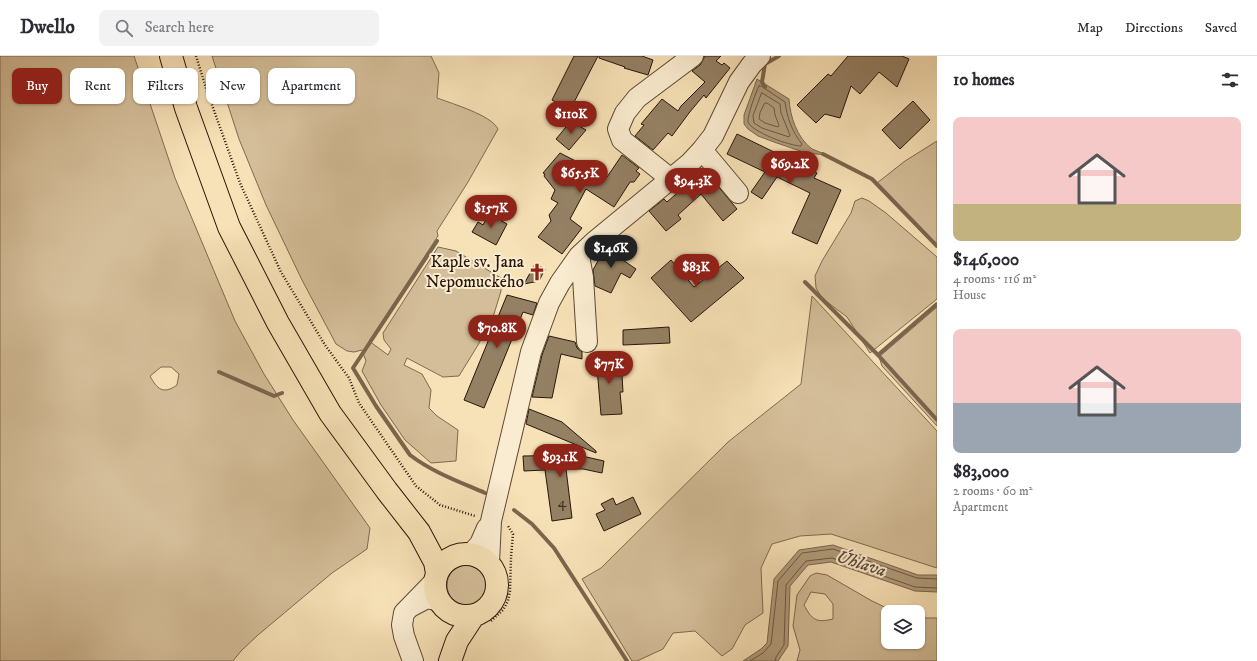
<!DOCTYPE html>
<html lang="en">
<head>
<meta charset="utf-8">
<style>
  :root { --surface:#fff; --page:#f2f2f3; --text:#2b2b33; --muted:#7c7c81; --line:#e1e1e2; --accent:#8f2418 }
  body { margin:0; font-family:"IM FELL DW Pica",serif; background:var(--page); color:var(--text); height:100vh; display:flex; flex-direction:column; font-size:15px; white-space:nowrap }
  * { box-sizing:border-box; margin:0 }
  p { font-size:13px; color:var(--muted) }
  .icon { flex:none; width:22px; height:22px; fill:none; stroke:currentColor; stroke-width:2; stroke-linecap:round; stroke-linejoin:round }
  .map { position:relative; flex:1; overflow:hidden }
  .details { display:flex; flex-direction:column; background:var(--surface); width:320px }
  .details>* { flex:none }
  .top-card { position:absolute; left:12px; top:12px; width:380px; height:36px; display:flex; gap:8px }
  .controls { position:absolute; left:881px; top:549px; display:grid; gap:8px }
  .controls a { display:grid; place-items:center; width:44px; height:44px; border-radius:8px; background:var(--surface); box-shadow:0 1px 3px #0004; font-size:20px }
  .price { position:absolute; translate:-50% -34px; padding:0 9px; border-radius:14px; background:var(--accent); color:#fff; font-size:13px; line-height:26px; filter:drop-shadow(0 1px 2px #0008) }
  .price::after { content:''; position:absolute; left:50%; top:24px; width:12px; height:9px; margin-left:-6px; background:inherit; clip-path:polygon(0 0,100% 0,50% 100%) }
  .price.active { background:#222; color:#fff }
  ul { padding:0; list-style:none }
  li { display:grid; align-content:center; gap:8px; height:212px; padding:0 16px }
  li span { display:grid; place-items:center; height:124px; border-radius:8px; color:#555 }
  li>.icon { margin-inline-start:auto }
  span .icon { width:72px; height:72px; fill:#fffc; stroke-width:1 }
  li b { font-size:17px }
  h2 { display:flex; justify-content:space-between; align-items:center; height:48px; padding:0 16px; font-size:17px }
  .tag { padding:0 14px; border-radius:8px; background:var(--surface); box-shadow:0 1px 3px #0004; font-size:14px; line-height:36px }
  .tag.active { background:var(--accent); color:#fff }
  header { display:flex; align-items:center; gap:24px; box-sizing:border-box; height:56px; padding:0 20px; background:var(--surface); border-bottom:1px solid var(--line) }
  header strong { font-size:19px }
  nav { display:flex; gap:22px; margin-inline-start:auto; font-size:14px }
  .search { width:280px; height:36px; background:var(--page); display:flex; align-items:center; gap:10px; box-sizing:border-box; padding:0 14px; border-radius:8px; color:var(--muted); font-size:15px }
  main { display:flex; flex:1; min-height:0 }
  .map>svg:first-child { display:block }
  .green { fill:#d4be99; stroke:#7e6a51; fill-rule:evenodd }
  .water { fill:#b19c7b; stroke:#7a664d }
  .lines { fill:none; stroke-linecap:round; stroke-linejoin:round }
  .shore { stroke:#6c5942; stroke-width:1 }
  .stream { stroke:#7a664d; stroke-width:4 }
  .building { fill:#948063; stroke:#281609 }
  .minor-casing { stroke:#5c4934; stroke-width:22 }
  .major-casing { stroke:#281609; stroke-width:24 }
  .path { stroke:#281609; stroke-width:2.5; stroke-dasharray:1 2; stroke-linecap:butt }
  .minor { stroke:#faecd0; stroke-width:20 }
  .major { stroke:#f7e1b6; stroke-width:22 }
  .labels { text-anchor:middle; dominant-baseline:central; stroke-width:4; stroke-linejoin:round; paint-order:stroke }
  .number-label { font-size:15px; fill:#433020 }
  .poi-label { font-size:17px; fill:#281609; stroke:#faecd0; text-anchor:end }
  .water-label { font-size:18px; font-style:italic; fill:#5f4c37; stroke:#faecd0 }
</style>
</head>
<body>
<header>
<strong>Dwello</strong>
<div class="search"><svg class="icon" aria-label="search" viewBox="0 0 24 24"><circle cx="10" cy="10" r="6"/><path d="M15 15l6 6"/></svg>Search here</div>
<nav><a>Map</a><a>Directions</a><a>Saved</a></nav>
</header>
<main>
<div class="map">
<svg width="937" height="605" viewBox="0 0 937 605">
  <rect width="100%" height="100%" fill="#f7e1b6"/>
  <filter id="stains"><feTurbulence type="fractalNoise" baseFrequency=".005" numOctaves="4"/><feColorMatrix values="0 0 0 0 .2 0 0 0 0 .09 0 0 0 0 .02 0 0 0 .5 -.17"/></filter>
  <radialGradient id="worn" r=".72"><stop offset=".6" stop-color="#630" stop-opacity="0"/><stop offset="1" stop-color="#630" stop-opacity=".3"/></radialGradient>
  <path class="green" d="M 0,0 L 134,0 L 175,122 L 235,265 L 264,318 L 293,364 L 370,472 L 367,493 L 332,517 L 258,579 L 241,595 L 233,605 L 0,605 ZM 161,311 L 171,311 L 179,318 L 177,329 C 163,339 157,333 150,320 Z
    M 212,0 L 431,0 L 439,17 L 437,42 C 453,48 491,59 498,73 L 468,126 L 437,175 L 438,180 L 369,285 L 388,299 L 391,293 L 384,284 L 383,277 L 438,191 L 456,195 L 501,222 L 501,235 L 494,258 L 478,289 L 459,320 L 443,321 L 407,302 L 404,309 L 422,318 L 431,334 L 429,352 L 437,360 L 458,374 L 456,405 L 431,407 L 405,384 L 381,349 L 362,315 L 366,305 L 362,294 L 354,296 L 347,295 L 336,288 L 302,224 L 266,149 L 239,83 Z
    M 937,85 L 937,189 L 877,127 L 905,105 Z
    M 862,142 L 869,145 L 886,157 L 937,201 L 937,243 L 870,297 L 847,261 L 822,242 L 816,232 L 815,220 L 822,205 L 851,157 L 855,145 Z
    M 812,240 L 937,375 L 937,512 L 831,478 L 800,480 L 772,488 L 761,512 L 763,557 L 745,569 L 732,593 L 722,600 L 695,575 L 673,577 L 663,593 L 637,605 L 632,605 L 582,523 L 601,512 L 728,386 L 801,328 Z
    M 937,251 L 937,370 L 882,310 L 879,301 Z
    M447 529a20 20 0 1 1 40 0a20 20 0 1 1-40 0Z
    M 816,517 L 827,519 L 872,545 L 893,555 L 906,553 L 913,556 L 888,556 L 888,586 L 918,586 L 918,559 L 924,562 L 937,562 L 937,605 L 797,605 L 800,594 L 793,570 L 797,539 L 810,520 ZM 811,536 L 825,538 L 833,548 L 833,563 C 816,567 812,564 804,549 Z"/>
  <path class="water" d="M 757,23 L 789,43 C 790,60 797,82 812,93 C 817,95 822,97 827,99 L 806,97 L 774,86 L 758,80 L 748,73 L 744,68 L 744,59 Z
    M 833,489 L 918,519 L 937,519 L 937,536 L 915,535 L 831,506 L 808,509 L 790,530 L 788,590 L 778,605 L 743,605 L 761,593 L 767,587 L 774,523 L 799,494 Z"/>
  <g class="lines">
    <path class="shore" d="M 759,30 L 761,30 L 785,46 C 787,61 792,76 802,88 L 801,90 C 790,90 752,76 748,66 C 747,61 756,35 759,30 Z
      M 762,37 L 780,48 L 781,57 L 790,79 L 789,81 L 762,72 L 754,67 L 753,60 Z
      M 765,47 L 767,47 L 774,52 L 775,59 L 779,69 L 778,71 L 765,67 L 759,63 L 760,57 Z
      M 750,605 L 763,597 L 771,588 L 778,525 L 802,497 L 833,493 L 917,522 L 937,523
      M 775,605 L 776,601 L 784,589 L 786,529 L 806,505 L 832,502 L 915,531 L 937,532"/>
    <path class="stream" d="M 765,31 L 762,26 L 765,8 L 779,0
      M 823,98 L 872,123 L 937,190
      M 437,185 L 353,312 L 376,350 L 410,399 C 432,416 460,426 485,437
      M 805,226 L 878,299
      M 937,248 L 878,299 L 937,364
      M 219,316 L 274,340 L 282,337
      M 514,454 L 532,468 L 554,492 L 627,605"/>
  </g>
  <path class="building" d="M 574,0 L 598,0 L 570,54 L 552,44 Z
    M 599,0 L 642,0 L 653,4 L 648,19 L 624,12 L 625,11 L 599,2 Z
    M 705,0 L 721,0 L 716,5 L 722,9 L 724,7 L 730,12 L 706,42 L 704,39 L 689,57 L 672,80 L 668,77 L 653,94 L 635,80 L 644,69 L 641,68 L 662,43 L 678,55 L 681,50 L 705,26 L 692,15 L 700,9 Z
    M 848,0 L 902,0 L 909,3 L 897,31 L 879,16 L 860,38 L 851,30 L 840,62 L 825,58 L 816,67 L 797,49 L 828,18 L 831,20 Z
    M 913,45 L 930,64 L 900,93 L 882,74 Z
    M 571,65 L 586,74 L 569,94 L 556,83 Z
    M 737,78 L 817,117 L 814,122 L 841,134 L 817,188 L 792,177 L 810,137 L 777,121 L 762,143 L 751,136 L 765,116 L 727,98 Z
    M 560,97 L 607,121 L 622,99 L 639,112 L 636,115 L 640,118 L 634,126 L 630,126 L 614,151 L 586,133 L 570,163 L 582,172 L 562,198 L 538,181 L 551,165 L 549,159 L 558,147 L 551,143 L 555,134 L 544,120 L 545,118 L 543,117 Z
    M 707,117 L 737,153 L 723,165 L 701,138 L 678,159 L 681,163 L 666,175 L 649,155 L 664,143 L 667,146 L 691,125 L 694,128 Z
    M 489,158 L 507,168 L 496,189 L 472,176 L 478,166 L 483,169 Z
    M 609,188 L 620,194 L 617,200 L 636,213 L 630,222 L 621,217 L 611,237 L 595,230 L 593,214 L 605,192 Z
    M 671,204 L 694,231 L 727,205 L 744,222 L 691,266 L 651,222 Z
    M 535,208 L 545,213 L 539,225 L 524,228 Z
    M 507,239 L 537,247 L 533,259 L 523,256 L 484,352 L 464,344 Z
    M 669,271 L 670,287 L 623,289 L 623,274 Z
    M 549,280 L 575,286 L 577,292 L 582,296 L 582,303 L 561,298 L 552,342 L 532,341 L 542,299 Z
    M 617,298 L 618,319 L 622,319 L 623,336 L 620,336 L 622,358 L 601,359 L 596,300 Z
    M 529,353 L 562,366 L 596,395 L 596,397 L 526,368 Z
    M 582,399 L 582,400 L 604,405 L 602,417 L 583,413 L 566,413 L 572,462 L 552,465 L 545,414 L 524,415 L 523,400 Z
    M 633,441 L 641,458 L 604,475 L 596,458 L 605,454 L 601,448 L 613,442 L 616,449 Z"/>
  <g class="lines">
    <g class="minor-casing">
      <path id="minor" d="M 702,94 L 738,137
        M 671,123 L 622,84 L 618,73 L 625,57 L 637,42 L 693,0
        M 579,200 L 583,221 L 587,286
        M 471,498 L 480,488 L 487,472
        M 489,507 L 491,465 L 531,296 L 549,247 L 560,227 L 579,200 L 594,186 L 690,107 L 702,94 L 713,80 L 739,26 L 752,8 L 760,0
        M 410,551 L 427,542 L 440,545
        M 413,605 L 404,580 L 402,569 L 404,557 L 436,524"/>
    </g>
    <g class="major-casing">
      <path id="major" d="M 171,0 L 186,52 L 229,171 L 278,267 L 330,357 L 387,435 L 419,476 L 435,506 L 437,517
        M435 529a31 31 0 1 1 62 0a31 31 0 1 1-62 0Z
        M 450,605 L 457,585 L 474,559"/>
    </g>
    <path class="path" d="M 196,0 L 207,35 L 240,127 L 281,216 L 325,289 L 349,322 L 359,347 L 416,430 L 440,449 L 475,460
      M 491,565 L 503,554 L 508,545 L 510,535 L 511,501 L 513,478 L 508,470 L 507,469"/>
    <use href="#minor" class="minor"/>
    <use href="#major" class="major"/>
  </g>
  <defs>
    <g id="church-bare" transform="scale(1.38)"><path d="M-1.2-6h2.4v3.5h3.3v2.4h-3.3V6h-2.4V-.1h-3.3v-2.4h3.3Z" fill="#8f2418" stroke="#faecd0" stroke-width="2.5" paint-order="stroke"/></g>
  </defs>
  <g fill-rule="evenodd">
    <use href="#church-bare" x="537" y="216"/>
  </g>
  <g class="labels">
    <g class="number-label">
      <text x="562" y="446">4</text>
    </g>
    <g class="poi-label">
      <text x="524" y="206">Kaple sv. Jana<tspan x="524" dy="20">Nepomuckého</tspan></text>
    </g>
    <g class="water-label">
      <text transform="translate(861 508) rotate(18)">Úhlava</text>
    </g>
  </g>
  <rect width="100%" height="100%" filter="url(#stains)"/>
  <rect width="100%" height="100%" fill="url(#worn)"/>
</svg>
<div class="controls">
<a><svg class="icon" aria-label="layers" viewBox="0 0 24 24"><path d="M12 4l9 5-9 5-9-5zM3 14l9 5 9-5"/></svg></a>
</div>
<b class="price" style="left:571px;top:79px">$110K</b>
<b class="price" style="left:790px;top:129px">$69.2K</b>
<b class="price" style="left:580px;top:138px">$65.5K</b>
<b class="price" style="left:693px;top:146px">$94.3K</b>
<b class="price" style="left:491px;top:173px">$157K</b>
<b class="price active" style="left:611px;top:213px">$146K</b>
<b class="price" style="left:696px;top:232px">$83K</b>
<b class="price" style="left:497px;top:293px">$70.8K</b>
<b class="price" style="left:609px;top:329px">$77K</b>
<b class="price" style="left:560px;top:422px">$93.1K</b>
<div class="top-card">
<a class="tag active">Buy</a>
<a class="tag">Rent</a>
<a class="tag">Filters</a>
<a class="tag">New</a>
<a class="tag">Apartment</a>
</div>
</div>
<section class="details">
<h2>10 homes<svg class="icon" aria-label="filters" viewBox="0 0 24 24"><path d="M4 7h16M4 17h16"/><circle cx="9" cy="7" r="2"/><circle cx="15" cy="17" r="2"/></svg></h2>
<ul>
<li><span style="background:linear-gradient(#f6c9c9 70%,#c2b280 0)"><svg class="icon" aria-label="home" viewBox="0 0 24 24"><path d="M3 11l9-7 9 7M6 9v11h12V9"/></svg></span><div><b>$146,000</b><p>4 rooms · 116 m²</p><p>House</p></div></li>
<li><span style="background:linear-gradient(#f6c9c9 60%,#9aa5b1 0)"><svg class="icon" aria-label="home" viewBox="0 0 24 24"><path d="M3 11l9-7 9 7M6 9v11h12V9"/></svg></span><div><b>$83,000</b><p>2 rooms · 60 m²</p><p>Apartment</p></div></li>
</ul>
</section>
</main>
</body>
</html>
